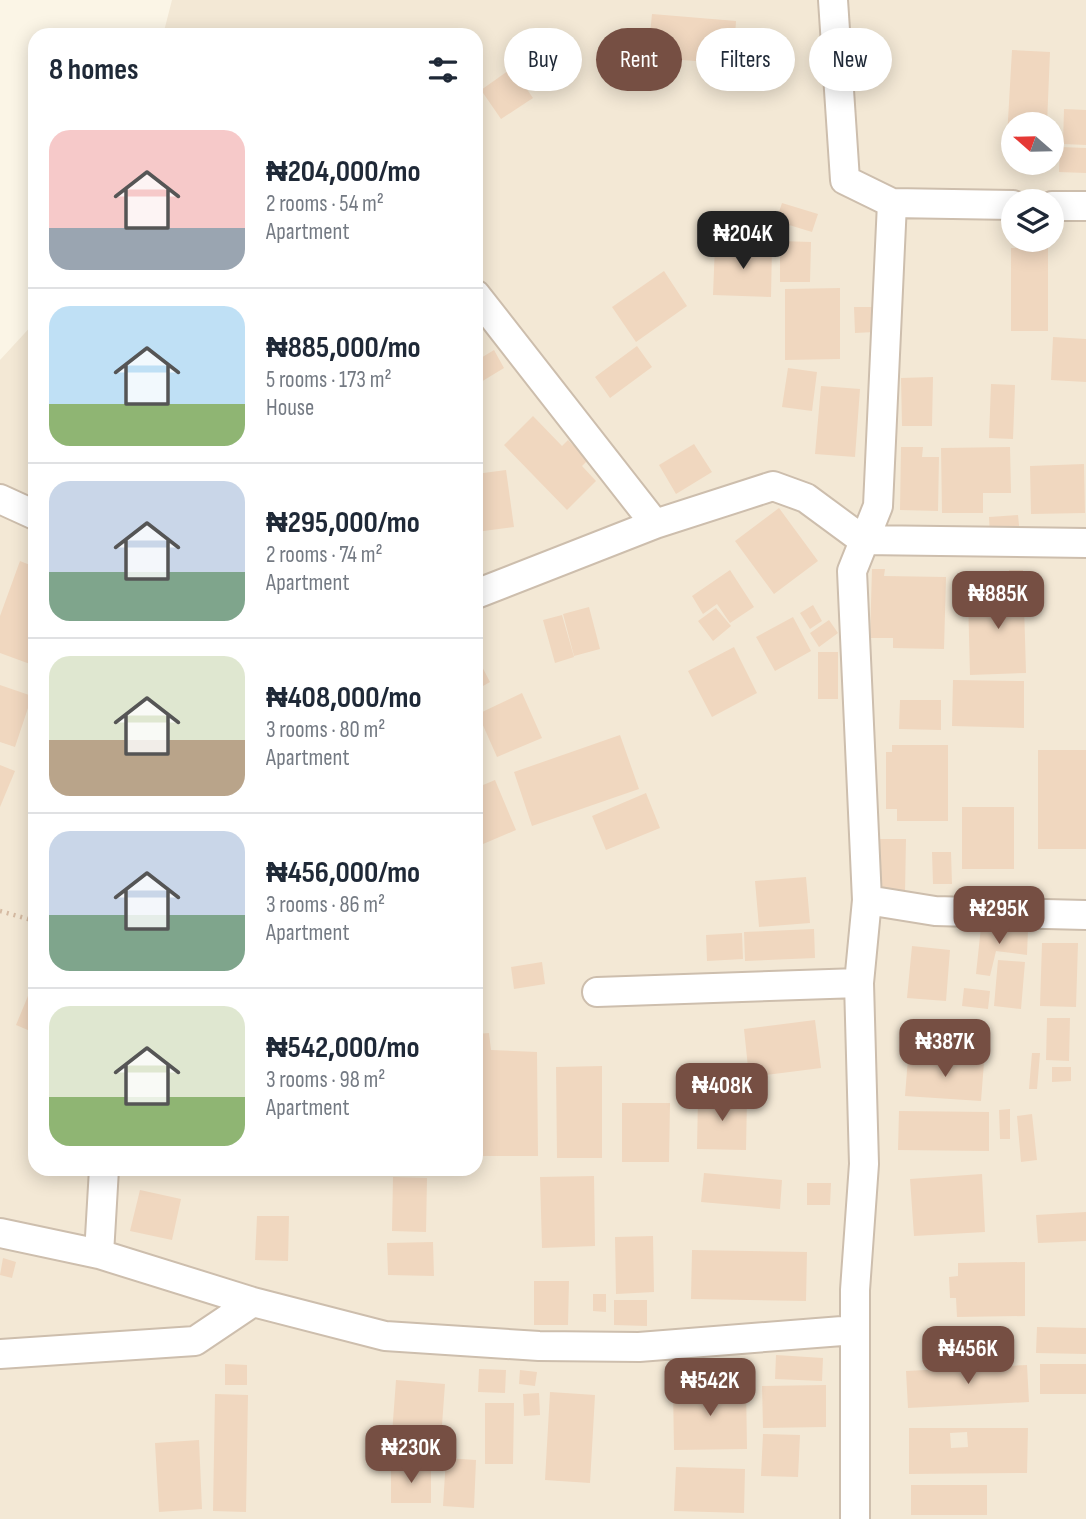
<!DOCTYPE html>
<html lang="en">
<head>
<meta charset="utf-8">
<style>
  :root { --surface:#fff; --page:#f6f6f7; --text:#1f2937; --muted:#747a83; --line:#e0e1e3; --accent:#764f43 }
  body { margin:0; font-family:"Sofia Sans Condensed",sans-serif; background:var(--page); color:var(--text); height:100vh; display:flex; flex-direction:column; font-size:26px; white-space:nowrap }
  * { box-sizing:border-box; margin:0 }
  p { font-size:23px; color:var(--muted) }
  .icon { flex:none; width:38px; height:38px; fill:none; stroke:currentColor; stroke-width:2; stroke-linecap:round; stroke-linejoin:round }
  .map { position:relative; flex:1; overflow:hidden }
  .drawer { position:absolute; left:28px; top:28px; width:455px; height:1148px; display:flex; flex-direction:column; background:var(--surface); border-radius:21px; box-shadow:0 4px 18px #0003 }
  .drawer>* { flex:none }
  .hud { position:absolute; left:504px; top:28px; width:476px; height:63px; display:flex; gap:14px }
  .needle { width:46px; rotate:290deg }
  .controls { position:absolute; left:1001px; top:112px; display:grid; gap:14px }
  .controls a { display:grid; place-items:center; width:63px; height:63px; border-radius:50%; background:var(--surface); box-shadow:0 4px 18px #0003; font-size:35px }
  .price { position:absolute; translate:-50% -60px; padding:0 16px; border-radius:14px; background:var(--accent); color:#fff; font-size:23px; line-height:46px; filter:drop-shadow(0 2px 4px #0008) }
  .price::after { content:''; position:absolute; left:50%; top:42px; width:21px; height:16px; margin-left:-10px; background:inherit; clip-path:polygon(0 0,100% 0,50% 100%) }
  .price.selected { background:#222; color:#fff }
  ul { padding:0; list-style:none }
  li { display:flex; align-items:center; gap:21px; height:175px; padding:0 21px }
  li+li { border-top:2px solid var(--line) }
  li span { display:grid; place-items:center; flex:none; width:196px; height:140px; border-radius:21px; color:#555 }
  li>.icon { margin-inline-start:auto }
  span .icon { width:84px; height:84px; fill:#fffc; stroke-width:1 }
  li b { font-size:30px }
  h2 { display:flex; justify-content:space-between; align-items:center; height:84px; padding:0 21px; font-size:30px }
  .chip { padding:0 24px; border-radius:32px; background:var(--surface); box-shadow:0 4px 18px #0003; font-size:24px; line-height:63px }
  .chip.selected { background:var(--accent); color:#fff }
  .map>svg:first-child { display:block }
  .residential { fill:#f3e8d5; fill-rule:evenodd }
  .building { fill:#f0d7bf; fill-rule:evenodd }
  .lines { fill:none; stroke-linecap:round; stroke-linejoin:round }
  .minor-casing { stroke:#cdbead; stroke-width:32 }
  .path { stroke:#d5baa2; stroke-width:4.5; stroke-dasharray:2 5; stroke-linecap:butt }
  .minor { stroke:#fff; stroke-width:28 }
</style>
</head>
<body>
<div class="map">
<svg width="1086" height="1519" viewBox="0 0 1086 1519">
  <rect width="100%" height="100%" fill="#fbf5e6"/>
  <path class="residential" d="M 172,0 L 1086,0 L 1086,1519 L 0,1519 L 0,360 L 35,322 L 35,1169 L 476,1169 L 476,35 L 163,35 ZM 1013,124 L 1052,124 L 1052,163 L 1013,163 ZM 1013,201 L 1052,201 L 1052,240 L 1013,240 Z"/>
  <path class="building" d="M 652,14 L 736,21 L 733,64 L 670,59 L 671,46 L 649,44 Z
    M 1012,50 L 1050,52 L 1047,124 L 1013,124 L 1013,155 L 1006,155 Z
    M 512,68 L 533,98 L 501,119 L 481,90 Z
    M 1064,109 L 1086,110 L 1086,145 L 1063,144 Z
    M 1060,147 L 1086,148 L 1086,173 L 1059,172 Z
    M 782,203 L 818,214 L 812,232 L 776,221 Z
    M 780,241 L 811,242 L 810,282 L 780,282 Z
    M 715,245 L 772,246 L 771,297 L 713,295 Z
    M 1011,248 L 1048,248 L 1048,331 L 1011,331 Z
    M 664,271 L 687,306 L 636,342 L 612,307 Z
    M 840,288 L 840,359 L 785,360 L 785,289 Z
    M 854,307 L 874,307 L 875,332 L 855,333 Z
    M 1053,337 L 1086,339 L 1086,382 L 1051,380 Z
    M 637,346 L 652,367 L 610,398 L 595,377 Z
    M 494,350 L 504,368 L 476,385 L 476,361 Z
    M 788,368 L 817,372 L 812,411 L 782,407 Z
    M 933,377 L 932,426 L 902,426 L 901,378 Z
    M 991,384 L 1015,385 L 1013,439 L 989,438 Z
    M 821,386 L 860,389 L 855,457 L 815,454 Z
    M 533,416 L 562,446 L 568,440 L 588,460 L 582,466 L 596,481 L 567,510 L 504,445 Z
    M 694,444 L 712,472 L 676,494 L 659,465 Z
    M 901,447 L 923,447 L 922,457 L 939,457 L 938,511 L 900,510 Z
    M 1010,447 L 1011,493 L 983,493 L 983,513 L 942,513 L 941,448 Z
    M 1084,464 L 1085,513 L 1031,514 L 1030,466 Z
    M 506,470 L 514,527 L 476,532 L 476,474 Z
    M 779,508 L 818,561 L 774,594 L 735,541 Z
    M 1018,515 L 1020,535 L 990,537 L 989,517 Z
    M 20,561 L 35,567 L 35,650 L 30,664 L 0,653 L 0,616 Z
    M 872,569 L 885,569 L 884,576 L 946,577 L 944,649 L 893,648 L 893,638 L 870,638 Z
    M 730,570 L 754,607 L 730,623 L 717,604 L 703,614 L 692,596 Z
    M 1009,570 L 1023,570 L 1026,673 L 970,675 L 968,597 L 1010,595 Z
    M 813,605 L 822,621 L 810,629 L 800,613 Z
    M 589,607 L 600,649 L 574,656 L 563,614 Z
    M 716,608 L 731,626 L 713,641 L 698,621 Z
    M 562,615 L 574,657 L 555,663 L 543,620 Z
    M 793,617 L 811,651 L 775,671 L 756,637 Z
    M 829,620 L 838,633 L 819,647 L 810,633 Z
    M 734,647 L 757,693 L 712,717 L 688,671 Z
    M 818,652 L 838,652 L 838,699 L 818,699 Z
    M 476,655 L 490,682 L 476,690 Z
    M 953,680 L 1024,681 L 1024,728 L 952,726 Z
    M 0,685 L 32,696 L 15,747 L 0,742 Z
    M 522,693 L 542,738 L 497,757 L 478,714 Z
    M 900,700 L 941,700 L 941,730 L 899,729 Z
    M 620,735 L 639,789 L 532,826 L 514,772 Z
    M 892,745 L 948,745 L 948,821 L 897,821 L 897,809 L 886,809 L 886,752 L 892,752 Z
    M 1038,750 L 1086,750 L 1086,849 L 1038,849 Z
    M 0,765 L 15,771 L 0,807 Z
    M 495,780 L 516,830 L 476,847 L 476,788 Z
    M 646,793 L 660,828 L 606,850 L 592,816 Z
    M 962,807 L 1014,807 L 1014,869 L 962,869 Z
    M 880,839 L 906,839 L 905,894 L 879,893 Z
    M 932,852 L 951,852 L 952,884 L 933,884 Z
    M 806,877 L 810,923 L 759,927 L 755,881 Z
    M 981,927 L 1028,929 L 1027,955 L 996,951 L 990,976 L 976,974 Z
    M 814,929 L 815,958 L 745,961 L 744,932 Z
    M 742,933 L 743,959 L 707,961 L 706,935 Z
    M 1042,943 L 1078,943 L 1076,1007 L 1040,1006 Z
    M 912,946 L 950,950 L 946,1001 L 907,998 Z
    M 998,960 L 1025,962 L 1021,1009 L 994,1006 Z
    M 542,962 L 545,984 L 514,989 L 511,967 Z
    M 35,979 L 35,1033 L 16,1025 Z
    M 964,988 L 990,991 L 988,1009 L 962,1006 Z
    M 1047,1018 L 1070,1018 L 1069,1061 L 1046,1060 Z
    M 815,1020 L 821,1068 L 749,1077 L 744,1029 Z
    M 489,1033 L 491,1050 L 537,1052 L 538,1156 L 476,1156 L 476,1034 Z
    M 1032,1053 L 1040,1053 L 1037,1089 L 1029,1089 Z
    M 908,1058 L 984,1062 L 981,1101 L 905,1096 Z
    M 602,1066 L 602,1158 L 557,1158 L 556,1067 Z
    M 1052,1067 L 1071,1067 L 1071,1081 L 1052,1082 Z
    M 698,1097 L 747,1098 L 746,1150 L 697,1149 Z
    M 622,1103 L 670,1103 L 669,1162 L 622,1162 Z
    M 1010,1109 L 1010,1139 L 1000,1139 L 999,1110 Z
    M 899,1111 L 989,1112 L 989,1151 L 898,1150 Z
    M 1032,1114 L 1037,1160 L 1021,1162 L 1017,1116 Z
    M 704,1173 L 782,1180 L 780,1209 L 701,1202 Z
    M 982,1174 L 985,1232 L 914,1236 L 910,1179 Z
    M 594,1176 L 595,1246 L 542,1248 L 540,1177 Z
    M 393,1177 L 427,1178 L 426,1232 L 392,1231 Z
    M 807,1183 L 831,1183 L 830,1205 L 807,1205 Z
    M 140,1190 L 181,1199 L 172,1240 L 130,1231 Z
    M 1086,1212 L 1086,1241 L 1038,1243 L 1036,1215 Z
    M 257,1216 L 289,1216 L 288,1261 L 255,1260 Z
    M 653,1236 L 654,1292 L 616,1294 L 615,1237 Z
    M 433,1242 L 434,1276 L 388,1275 L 387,1243 Z
    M 692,1250 L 807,1252 L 806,1301 L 691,1299 Z
    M 3,1258 L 16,1262 L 12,1278 L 0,1275 Z
    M 1025,1262 L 1025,1316 L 957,1317 L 956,1298 L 950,1298 L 949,1277 L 958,1276 L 958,1263 Z
    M 534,1281 L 569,1281 L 568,1325 L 534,1325 Z
    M 593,1294 L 606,1294 L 606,1312 L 593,1311 Z
    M 614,1300 L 647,1300 L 647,1326 L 614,1325 Z
    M 1037,1327 L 1086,1328 L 1086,1354 L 1036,1353 Z
    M 776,1355 L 823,1358 L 822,1381 L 775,1379 Z
    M 225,1364 L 247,1365 L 247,1385 L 225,1385 Z
    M 1040,1364 L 1086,1364 L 1086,1394 L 1040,1394 Z
    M 1027,1365 L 1029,1402 L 908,1408 L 906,1371 Z
    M 479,1369 L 506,1370 L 505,1393 L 478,1392 Z
    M 520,1370 L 537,1372 L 535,1386 L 519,1384 Z
    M 396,1380 L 445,1384 L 440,1452 L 391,1448 Z
    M 746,1385 L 747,1449 L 674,1450 L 673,1387 Z
    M 826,1385 L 826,1427 L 763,1428 L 762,1386 Z
    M 550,1392 L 595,1395 L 590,1483 L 545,1480 Z
    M 539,1393 L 540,1415 L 524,1416 L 523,1394 Z
    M 215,1394 L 248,1395 L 246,1512 L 213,1511 Z
    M 485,1403 L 514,1403 L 513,1464 L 485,1464 Z
    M 909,1428 L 1028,1428 L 1027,1473 L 909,1474 ZM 967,1432 L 968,1447 L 951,1448 L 950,1433 Z
    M 763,1434 L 800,1435 L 798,1477 L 761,1476 Z
    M 199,1440 L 202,1509 L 159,1512 L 155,1443 Z
    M 446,1458 L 476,1460 L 474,1508 L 443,1506 Z
    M 391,1466 L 431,1467 L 431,1503 L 391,1503 Z
    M 676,1467 L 745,1469 L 744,1513 L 674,1511 Z
    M 911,1485 L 987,1485 L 987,1515 L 911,1515 Z"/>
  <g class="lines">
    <g class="minor-casing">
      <path id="minor" d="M 833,0 L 845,180 L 892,203 L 1013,205
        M 1052,206 L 1086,206
        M 476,295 L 655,524
        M 0,499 L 35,515
        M 476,594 L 655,524 L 773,486 L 806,498 L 863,540 L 1086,543
        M 867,900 L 935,911 L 1086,915
        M 597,992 L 859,983
        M 0,1233 L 99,1254 L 253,1302 L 385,1336 L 539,1346 L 639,1347 L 855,1330
        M 99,1254 L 104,1169
        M 0,1354 L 195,1341 L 253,1302
        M 855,1519 L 855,1290 L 864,1164 L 859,983 L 867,900 L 852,571 L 878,506 L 892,203"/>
    </g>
    <path class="path" d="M 0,911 L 35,921"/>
    <use href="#minor" class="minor"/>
  </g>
</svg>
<div class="controls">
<a><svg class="needle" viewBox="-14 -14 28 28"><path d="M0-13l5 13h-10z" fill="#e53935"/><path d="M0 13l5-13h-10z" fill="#747a83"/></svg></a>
<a><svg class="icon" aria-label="layers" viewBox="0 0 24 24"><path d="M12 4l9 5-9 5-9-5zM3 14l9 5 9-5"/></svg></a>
</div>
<b class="price selected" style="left:743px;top:271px">₦204K</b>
<b class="price" style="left:998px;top:631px">₦885K</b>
<b class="price" style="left:999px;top:946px">₦295K</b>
<b class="price" style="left:945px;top:1079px">₦387K</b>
<b class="price" style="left:722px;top:1123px">₦408K</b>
<b class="price" style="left:968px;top:1386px">₦456K</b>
<b class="price" style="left:710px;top:1418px">₦542K</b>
<b class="price" style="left:411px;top:1485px">₦230K</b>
<div class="hud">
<a class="chip">Buy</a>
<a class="chip selected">Rent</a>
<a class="chip">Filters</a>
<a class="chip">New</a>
</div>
<section class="drawer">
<h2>8 homes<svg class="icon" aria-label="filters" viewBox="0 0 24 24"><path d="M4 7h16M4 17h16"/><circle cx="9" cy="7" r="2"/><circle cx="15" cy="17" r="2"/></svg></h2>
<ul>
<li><span style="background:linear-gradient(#f6c9c9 70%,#9aa5b1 0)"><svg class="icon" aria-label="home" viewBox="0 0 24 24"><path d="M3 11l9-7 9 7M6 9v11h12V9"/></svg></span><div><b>₦204,000/mo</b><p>2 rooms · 54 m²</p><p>Apartment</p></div></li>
<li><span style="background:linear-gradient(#bfe0f5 70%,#8fb573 0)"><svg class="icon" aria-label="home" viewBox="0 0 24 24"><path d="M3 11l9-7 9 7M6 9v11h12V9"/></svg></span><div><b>₦885,000/mo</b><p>5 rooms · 173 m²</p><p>House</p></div></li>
<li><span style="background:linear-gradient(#c9d6e8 65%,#7fa58c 0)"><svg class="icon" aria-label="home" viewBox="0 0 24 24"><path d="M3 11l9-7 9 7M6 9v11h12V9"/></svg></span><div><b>₦295,000/mo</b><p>2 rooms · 74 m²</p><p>Apartment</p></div></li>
<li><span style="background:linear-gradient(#dfe7d0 60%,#b9a48a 0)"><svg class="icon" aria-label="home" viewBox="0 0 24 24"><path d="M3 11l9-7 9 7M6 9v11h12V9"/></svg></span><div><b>₦408,000/mo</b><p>3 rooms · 80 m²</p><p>Apartment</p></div></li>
<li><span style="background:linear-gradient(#c9d6e8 60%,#7fa58c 0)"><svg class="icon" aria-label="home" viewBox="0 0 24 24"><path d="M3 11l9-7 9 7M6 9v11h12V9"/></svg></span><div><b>₦456,000/mo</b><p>3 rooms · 86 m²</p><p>Apartment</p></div></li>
<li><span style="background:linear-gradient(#dfe7d0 65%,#8fb573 0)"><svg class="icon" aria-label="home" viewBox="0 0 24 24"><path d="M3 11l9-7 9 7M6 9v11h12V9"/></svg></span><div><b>₦542,000/mo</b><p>3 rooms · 98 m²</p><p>Apartment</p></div></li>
</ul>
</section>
</div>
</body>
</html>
